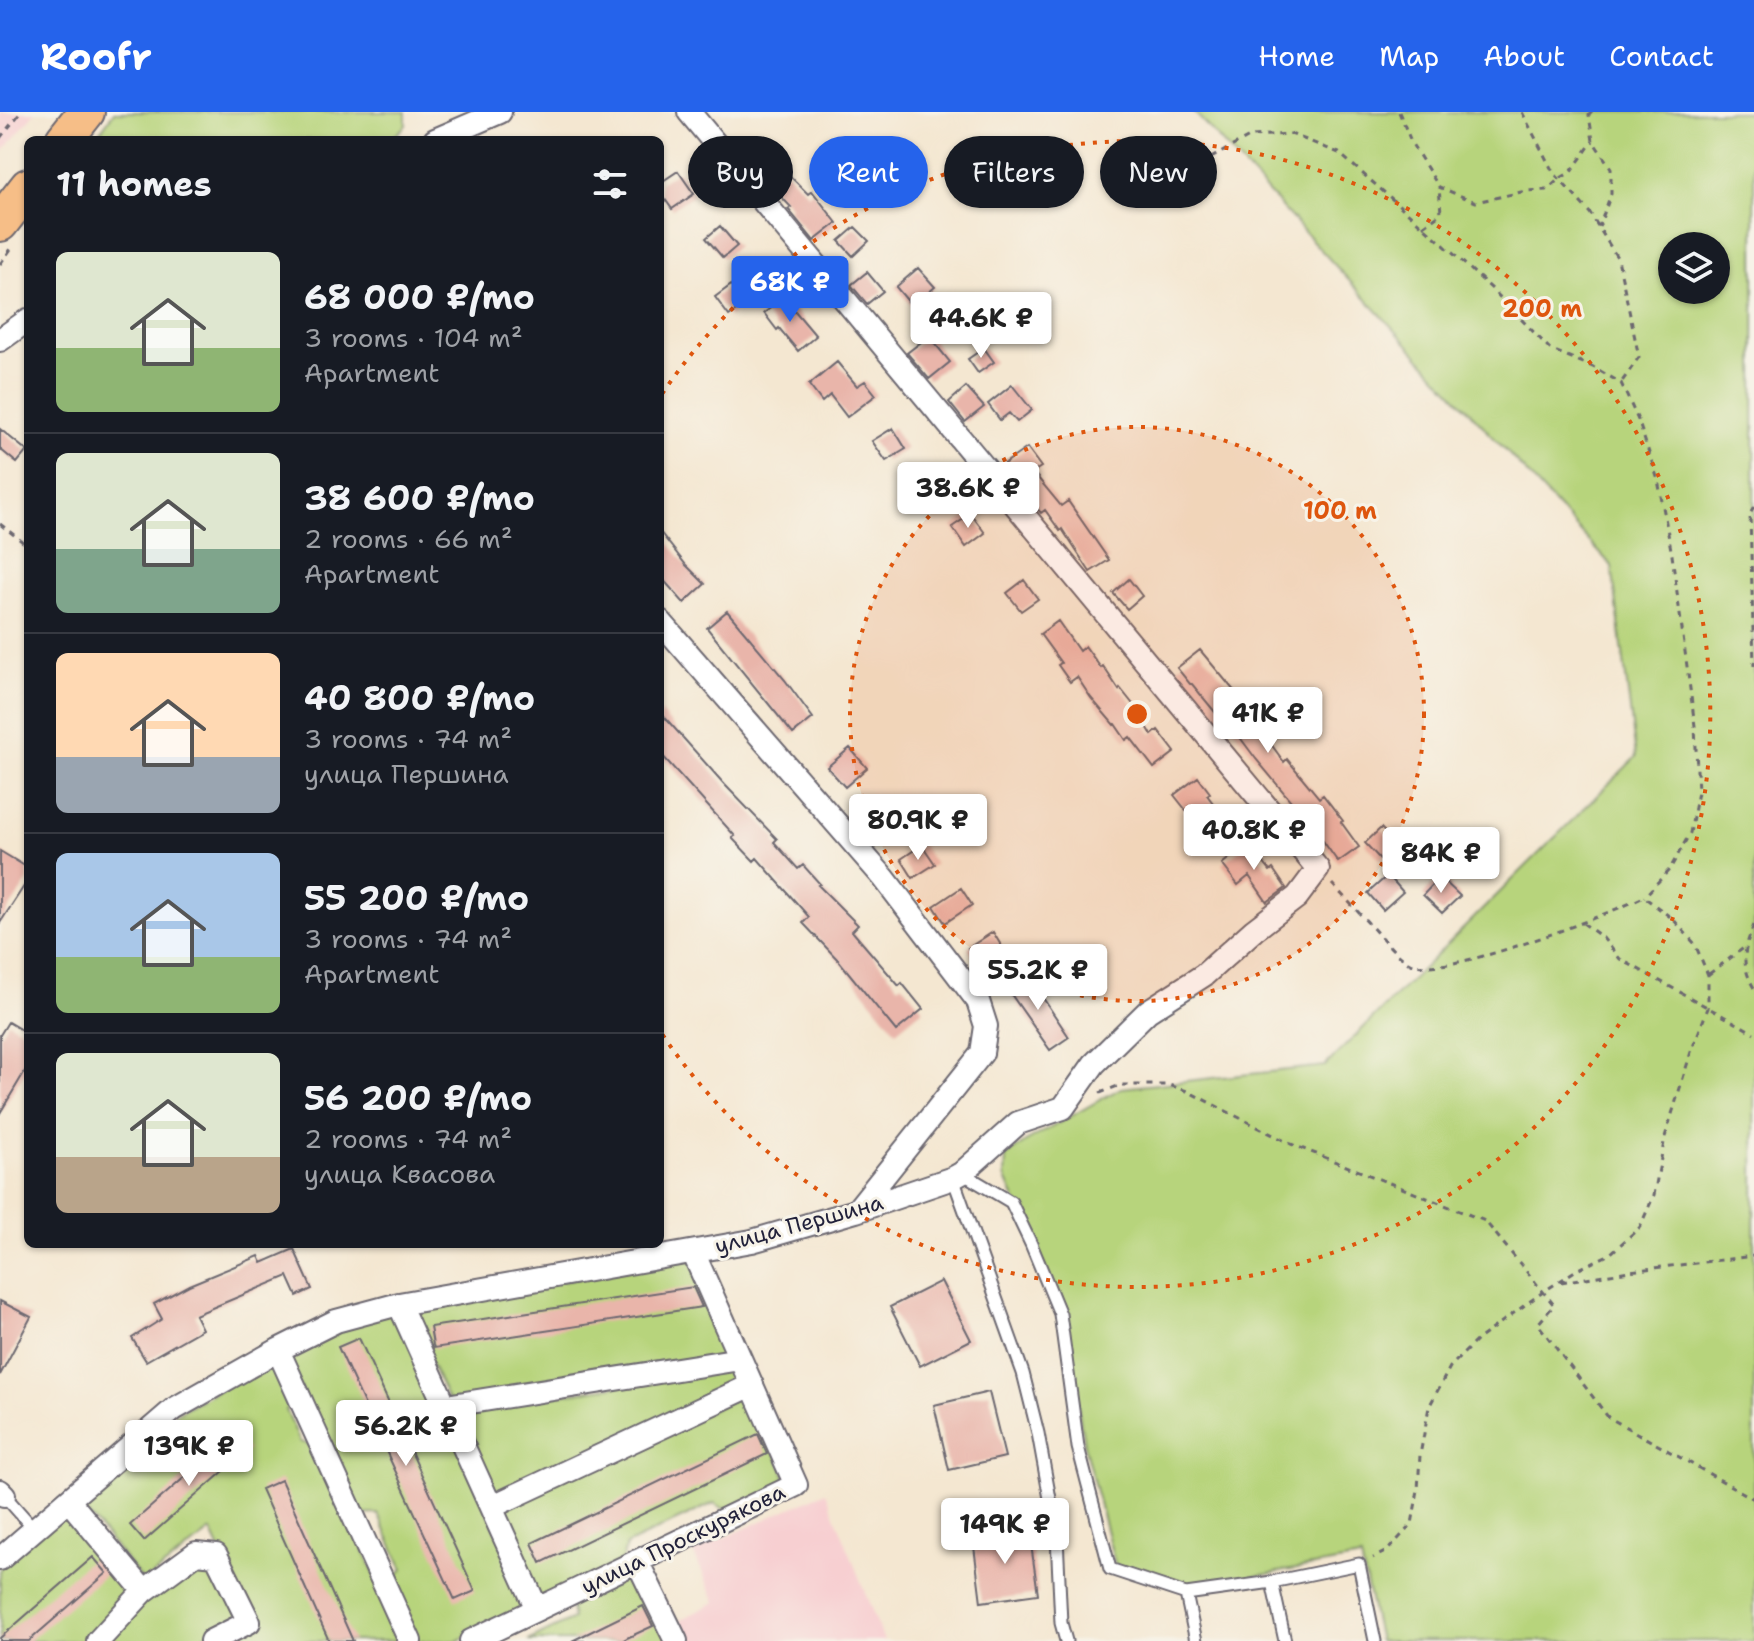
<!DOCTYPE html>
<html lang="en">
<head>
<meta charset="utf-8">
<style>
  :root { --surface:#171b24; --page:#20242c; --text:#f1f3f6; --muted:#9ea1a6; --line:#363941; --accent:#2563eb }
  body { margin:0; font-family:"Shantell Sans",sans-serif; background:var(--page); color:var(--text); height:100vh; display:flex; flex-direction:column; font-size:30px; white-space:nowrap }
  * { box-sizing:border-box; margin:0 }
  p { font-size:26px; color:var(--muted) }
  .icon { flex:none; width:44px; height:44px; fill:none; stroke:currentColor; stroke-width:2; stroke-linecap:round; stroke-linejoin:round }
  .map { position:relative; flex:1; overflow:hidden }
  .panel { position:absolute; left:24px; top:24px; width:640px; height:1112px; display:flex; flex-direction:column; background:var(--surface); border-radius:12px; box-shadow:0 2px 6px #0004 }
  .panel>* { flex:none }
  .top-card { position:absolute; left:688px; top:24px; width:760px; height:72px; display:flex; gap:16px }
  .tools { position:absolute; left:1658px; top:120px; display:grid; gap:16px }
  .tools a { display:grid; place-items:center; width:72px; height:72px; border-radius:50%; background:var(--surface); box-shadow:0 2px 6px #0004; font-size:40px }
  .price { position:absolute; translate:-50% -68px; padding:0 18px; border-radius:8px; background:#fff; color:#222; font-size:26px; line-height:52px; filter:drop-shadow(0 2px 4px #0008) }
  .price::after { content:''; position:absolute; left:50%; top:48px; width:24px; height:18px; margin-left:-12px; background:inherit; clip-path:polygon(0 0,100% 0,50% 100%) }
  .price.on { background:var(--accent); color:#fff }
  ul { padding:0; list-style:none }
  li { display:flex; align-items:center; gap:24px; height:200px; padding:0 32px }
  li+li { border-top:2px solid var(--line) }
  li span { display:grid; place-items:center; flex:none; width:224px; height:160px; border-radius:12px; color:#555 }
  li>.icon { margin-inline-start:auto }
  span .icon { width:96px; height:96px; fill:#fffc; stroke-width:1 }
  li b { font-size:34px }
  h2 { display:flex; justify-content:space-between; align-items:center; height:96px; padding:0 32px; font-size:34px }
  .tag { padding:0 28px; border-radius:36px; background:var(--surface); box-shadow:0 2px 6px #0004; font-size:28px; line-height:72px }
  .tag.on { background:var(--accent); color:#fff }
  header { display:flex; align-items:center; gap:48px; box-sizing:border-box; height:112px; padding:0 40px; background:var(--accent); color:#fff }
  header strong { font-size:38px }
  nav { display:flex; gap:44px; margin-inline-start:auto; font-size:28px }
  .map>svg:first-child { display:block }
  .built { fill:#f7cfd1 }
  .green { fill:#b7d47b; stroke:#6c7b5b; stroke-width:2; fill-rule:evenodd }
  .building { fill:#e9b5aa }
  .lines { fill:none; stroke-linecap:round; stroke-linejoin:round }
  .lane-casing { stroke:#6c6770; stroke-width:15 }
  .street-casing { stroke:#6c6770; stroke-width:26 }
  .primary-casing { stroke:#6c6770; stroke-width:40 }
  .path { stroke:#6c6770; stroke-width:3; stroke-dasharray:6 6; stroke-linecap:butt }
  .lane { stroke:#fff; stroke-width:11 }
  .street { stroke:#fff; stroke-width:22 }
  .primary { stroke:#f6be87; stroke-width:36 }
  .ring { fill:none; stroke:#de560e; stroke-width:4; stroke-dasharray:4 8 }
  .labels { text-anchor:middle; dominant-baseline:central; stroke-width:6; stroke-linejoin:round; paint-order:stroke }
  .street-label { font-size:22px; fill:#22223b; stroke:#f7f3e8 }
  .centre { fill:#de560e; stroke:#f7f3e8; stroke-width:4 }
  .ring-label { font-size:24px; text-anchor:middle; font-weight:bold; fill:#de560e; stroke:#f7f3e8; stroke-width:6; stroke-linejoin:round; paint-order:stroke }
</style>
</head>
<body>
<header>
<strong>Roofr</strong>
<nav><a>Home</a><a>Map</a><a>About</a><a>Contact</a></nav>
</header>
<div class="map">
<svg width="1754" height="1529" viewBox="0 0 1754 1529">
  <rect width="100%" height="100%" fill="#f7f3e8"/>
  <filter id="ink" filterUnits="userSpaceOnUse"><feTurbulence type="fractalNoise" baseFrequency=".0125" numOctaves="2"/><feDisplacementMap in="SourceGraphic" scale="16" xChannelSelector="R" yChannelSelector="G"/><feConvolveMatrix kernelMatrix="1 2 1 2 8 2 1 2 1" color-interpolation-filters="sRGB"/></filter>
  <filter id="wash" filterUnits="userSpaceOnUse"><feTurbulence type="fractalNoise" baseFrequency=".006" numOctaves="4" result="noise"/><feDisplacementMap in="SourceGraphic" scale="32" xChannelSelector="R" yChannelSelector="G"/><feGaussianBlur stdDeviation="1.8" result="paint"/><feColorMatrix in="noise" values="0 0 0 0 0 0 0 0 0 0 0 0 0 0 0 0 0 1.4 0 .05"/><feComposite in="paint" operator="in"/></filter>
  <g filter="url(#wash)">
    <rect width="100%" height="100%" fill="#f4e7d1"/>
    <path class="built" d="M 0,0 L 35,0 L 0,43 Z
      M 826,1380 L 884,1529 L 688,1529 L 680,1508 L 716,1490 L 693,1440 Z"/>
    <path class="green" d="M 114,0 L 406,0 L 406,13 L 391,28 L 94,28 Z
      M 1194,0 L 1754,0 L 1754,1529 L 1379,1529 L 1361,1446 L 1185,1476 L 1116,1456 L 1084,1333 L 1064,1200 L 1005,1064 L 1006,1045 L 1024,1031 L 1121,976 L 1325,954 L 1636,645 L 1612,454 ZM 1672,134 L 1716,134 L 1716,178 L 1672,178 Z
      M 691,1146 L 734,1244 L 449,1290 L 405,1196 Z
      M 396,1198 L 530,1493 L 457,1529 L 415,1529 L 389,1472 L 403,1457 L 378,1402 L 358,1403 L 285,1242 L 339,1213 Z
      M 277,1245 L 296,1287 L 286,1298 L 300,1330 L 317,1335 L 405,1529 L 219,1529 L 254,1511 L 211,1419 L 144,1470 L 76,1388 L 177,1301 Z
      M 738,1254 L 745,1269 L 495,1384 L 456,1300 Z
      M 749,1280 L 788,1370 L 728,1399 L 714,1391 L 626,1433 L 622,1449 L 538,1490 L 496,1397 Z
      M 67,1396 L 136,1478 L 91,1529 L 0,1529 L 0,1456 Z
      M 200,1449 L 212,1450 L 240,1505 L 193,1529 L 108,1529 L 148,1484 Z
      M 635,1456 L 671,1529 L 528,1529 L 573,1507 L 569,1487 Z"/>
    <g id="blocks">
      <path class="building" d="M 784,58 L 808,82 L 812,79 L 837,111 L 814,129 L 788,97 L 791,95 L 769,72 Z
        M 678,59 L 694,82 L 672,97 L 660,80 L 660,71 Z
        M 720,114 L 737,134 L 723,146 L 706,126 Z
        M 855,115 L 869,129 L 853,144 L 839,129 Z
        M 918,156 L 935,175 L 912,194 L 896,175 Z
        M 867,160 L 883,179 L 867,192 L 851,173 Z
        M 734,171 L 748,191 L 729,204 L 715,185 Z
        M 784,186 L 816,224 L 798,239 L 779,216 L 777,218 L 764,201 Z
        M 929,224 L 950,250 L 929,267 L 907,241 Z
        M 984,236 L 994,250 L 978,261 L 968,247 Z
        M 837,250 L 857,274 L 865,269 L 876,283 L 847,305 L 830,283 L 822,290 L 809,273 Z
        M 1012,273 L 1032,298 L 1017,310 L 1009,301 L 1000,308 L 988,292 Z
        M 966,275 L 984,295 L 965,310 L 949,290 Z
        M 893,316 L 906,337 L 886,349 L 872,329 Z
        M 0,317 L 27,339 L 17,351 L 0,337 Z
        M 1027,336 L 1041,355 L 1033,360 L 1061,394 L 1068,389 L 1109,448 L 1090,460 L 1062,417 L 1060,419 L 1045,398 L 1041,401 L 1001,354 Z
        M 931,359 L 947,379 L 928,394 L 912,374 Z
        M 971,402 L 985,421 L 966,435 L 952,415 Z
        M 660,420 L 686,453 L 705,472 L 684,491 L 660,464 Z
        M 1129,467 L 1142,484 L 1127,497 L 1113,481 Z
        M 1024,468 L 1038,487 L 1021,499 L 1007,481 Z
        M 727,499 L 785,568 L 813,606 L 793,622 L 707,516 Z
        M 1058,509 L 1079,539 L 1085,534 L 1101,556 L 1103,554 L 1119,578 L 1120,576 L 1136,596 L 1152,623 L 1158,618 L 1175,640 L 1154,656 L 1130,625 L 1126,628 L 1115,612 L 1114,613 L 1091,586 L 1077,565 L 1070,570 L 1058,553 L 1061,551 L 1040,522 Z
        M 1200,538 L 1246,593 L 1244,595 L 1284,650 L 1287,647 L 1319,686 L 1323,683 L 1343,709 L 1341,710 L 1359,735 L 1338,750 L 1316,719 L 1256,647 L 1227,608 L 1224,611 L 1192,572 L 1190,572 L 1177,556 Z
        M 660,600 L 725,673 L 777,727 L 774,730 L 798,757 L 803,753 L 820,772 L 818,773 L 858,813 L 852,819 L 899,874 L 902,871 L 923,897 L 896,919 L 840,850 L 803,811 L 809,805 L 757,746 L 754,749 L 732,726 L 735,724 L 660,641 Z
        M 850,636 L 867,656 L 845,675 L 827,655 Z
        M 1198,665 L 1210,681 L 1207,683 L 1225,707 L 1205,722 L 1174,683 Z
        M 889,687 L 903,705 L 879,724 L 865,706 Z
        M 1381,716 L 1396,732 L 1380,747 L 1365,731 Z
        M 1248,731 L 1270,759 L 1273,757 L 1286,776 L 1267,790 L 1249,764 L 1238,773 L 1222,752 Z
        M 922,733 L 935,752 L 913,766 L 901,747 Z
        M 0,739 L 28,756 L 28,768 L 0,811 Z
        M 1388,763 L 1403,780 L 1383,798 L 1368,781 Z
        M 1440,765 L 1460,784 L 1442,801 L 1423,783 Z
        M 961,776 L 972,793 L 945,811 L 934,794 Z
        M 993,820 L 1005,840 L 980,855 L 968,836 Z
        M 1027,862 L 1069,925 L 1050,938 L 1006,875 Z
        M 8,910 L 28,922 L 28,954 L 0,1001 L 0,923 Z
        M 294,1137 L 312,1177 L 297,1184 L 288,1164 L 195,1203 L 202,1217 L 146,1249 L 132,1226 L 162,1207 L 154,1192 L 189,1173 L 259,1144 L 262,1151 Z
        M 941,1169 L 971,1228 L 920,1254 L 890,1195 Z
        M 693,1175 L 702,1195 L 434,1236 L 433,1233 L 430,1215 Z
        M 0,1189 L 31,1205 L 0,1263 Z
        M 359,1226 L 475,1479 L 455,1488 L 338,1235 Z
        M 989,1280 L 1005,1345 L 949,1358 L 934,1293 Z
        M 234,1322 L 248,1338 L 144,1429 L 130,1413 Z
        M 758,1322 L 767,1342 L 541,1451 L 532,1431 Z
        M 281,1368 L 316,1446 L 353,1529 L 329,1529 L 296,1455 L 261,1377 Z
        M 1029,1418 L 1038,1482 L 981,1490 L 973,1426 Z
        M 93,1445 L 107,1461 L 29,1529 L 0,1529 L 0,1526 Z
        M 643,1494 L 653,1514 L 627,1526 L 622,1529 L 572,1529 Z"/>
    </g>
  </g>
  <g filter="url(#ink)">
    <use href="#blocks" fill-opacity="0" stroke="#6c6770" stroke-width="2"/>
    <g class="lines">
      <g class="lane-casing">
        <path id="lane" d="M 962,1061 L 1011,1090 L 1031,1132 L 1060,1202 L 1078,1335 L 1110,1457 L 1186,1482 L 1272,1470 L 1359,1452 L 1375,1529
          M 953,1066 L 1023,1261 L 1038,1321 L 1057,1425 L 1061,1511 L 1066,1529
          M 1,1383 L 4,1383 L 34,1417
          M 1272,1470 L 1285,1529
          M 1186,1482 L 1196,1529"/>
      </g>
      <g class="street-casing">
        <path id="street" d="M 435,28 L 500,0
          M 0,228 L 28,208
          M 660,509 L 884,766 L 978,889 L 986,914 L 982,941 L 856,1099
          M 399,1192 L 537,1497
          M 278,1238 L 410,1529
          M 446,1294 L 740,1247
          M 0,1379 L 4,1383
          M 69,1389 L 144,1479
          M 491,1395 L 752,1273
          M 0,1447 L 174,1297 L 278,1238 L 336,1209 L 399,1192 L 752,1129 L 856,1099 L 953,1066 L 962,1061 L 1018,1011 L 1063,996 L 1094,952 L 1148,899 L 1204,863 L 1254,818 L 1297,785 L 1318,757 L 689,0
          M 637,1449 L 676,1529
          M 98,1529 L 144,1479 L 196,1441 L 216,1443 L 249,1510 L 211,1529
          M 471,1529 L 796,1373 L 693,1140"/>
      </g>
      <g class="primary-casing">
        <path id="primary" d="M 64,28 L 86,0
          M 0,111 L 28,75"/>
      </g>
      <path class="path" d="M 1399,0 L 1412,32 L 1439,75 L 1476,90 L 1526,79 L 1547,78 L 1559,67 L 1571,60 L 1593,29
        M 1522,0 L 1553,60 L 1590,101 L 1618,147 L 1639,245 L 1621,271
        M 1592,0 L 1589,3 L 1593,29 L 1611,56 L 1611,82 L 1599,115
        M 0,26 L 21,0
        M 1211,46 L 1251,24 L 1291,22 L 1339,41 L 1423,114 L 1492,177 L 1550,237 L 1593,255 L 1621,271 L 1638,308 L 1658,368 L 1672,443 L 1695,614 L 1698,680 L 1690,721 L 1670,757 L 1644,785
        M 1423,114 L 1441,101 L 1439,75
        M 0,152 L 11,137
        M 1754,395 L 1750,402 L 1754,554
        M 0,412 L 28,434
        M 1332,772 C 1348,789 1363,805 1378,822 C 1388,832 1398,845 1410,851 C 1443,869 1607,802 1644,785 L 1673,807 L 1695,832 L 1708,863 L 1708,896 L 1691,940 L 1665,1025 L 1654,1083 L 1640,1115 L 1610,1142 L 1575,1159 L 1543,1180 L 1478,1227 L 1450,1255 L 1429,1295 L 1420,1343 L 1418,1378 L 1412,1412 L 1387,1439 L 1373,1446
        M 1583,811 L 1603,826 L 1620,847 L 1754,921
        M 1754,813 C 1744,837 1740,852 1754,876
        M 1709,862 L 1745,835
        M 1100,981 L 1120,973 L 1169,973 L 1187,979 L 1291,1032 L 1485,1109 L 1554,1193 L 1538,1212 L 1608,1305 L 1754,1387
        M 1561,1170 L 1629,1159 L 1754,1144"/>
      <use href="#lane" class="lane"/>
      <use href="#street" class="street"/>
      <use href="#primary" class="primary"/>
    </g>
  </g>
  <circle cx="1137" cy="602" r="287" fill="#de560e" fill-opacity=".12"/>
  <g class="ring">
    <circle cx="1137" cy="602" r="287"/>
    <path d="M662 282A573 573 0 1 1 662 922"/>
  </g>
  <g class="labels">
    <g class="street-label">
      <text transform="translate(799 1112) rotate(-15)">улица Першина</text>
      <text transform="translate(683 1427) rotate(-26)">улица Проскурякова</text>
    </g>
  </g>
  <circle cx="1137" cy="602" r="12" class="centre"/>
  <g class="ring-label">
    <text x="1542" y="205">200 m</text>
    <text x="1340" y="407">100 m</text>
  </g>
</svg>
<div class="tools">
<a><svg class="icon" aria-label="layers" viewBox="0 0 24 24"><path d="M12 4l9 5-9 5-9-5zM3 14l9 5 9-5"/></svg></a>
</div>
<b class="price on" style="left:790px;top:212px">68K ₽</b>
<b class="price" style="left:981px;top:248px">44.6K ₽</b>
<b class="price" style="left:968px;top:418px">38.6K ₽</b>
<b class="price" style="left:1268px;top:643px">41K ₽</b>
<b class="price" style="left:918px;top:750px">80.9K ₽</b>
<b class="price" style="left:1254px;top:760px">40.8K ₽</b>
<b class="price" style="left:1441px;top:783px">84K ₽</b>
<b class="price" style="left:1038px;top:900px">55.2K ₽</b>
<b class="price" style="left:406px;top:1356px">56.2K ₽</b>
<b class="price" style="left:189px;top:1376px">139K ₽</b>
<b class="price" style="left:1005px;top:1454px">149K ₽</b>
<div class="top-card">
<a class="tag">Buy</a>
<a class="tag on">Rent</a>
<a class="tag">Filters</a>
<a class="tag">New</a>
</div>
<section class="panel">
<h2>11 homes<svg class="icon" aria-label="filters" viewBox="0 0 24 24"><path d="M4 7h16M4 17h16"/><circle cx="9" cy="7" r="2"/><circle cx="15" cy="17" r="2"/></svg></h2>
<ul>
<li><span style="background:linear-gradient(#dfe7d0 60%,#8fb573 0)"><svg class="icon" aria-label="home" viewBox="0 0 24 24"><path d="M3 11l9-7 9 7M6 9v11h12V9"/></svg></span><div><b>68 000 ₽/mo</b><p>3 rooms · 104 m²</p><p>Apartment</p></div></li>
<li><span style="background:linear-gradient(#dfe7d0 60%,#7fa58c 0)"><svg class="icon" aria-label="home" viewBox="0 0 24 24"><path d="M3 11l9-7 9 7M6 9v11h12V9"/></svg></span><div><b>38 600 ₽/mo</b><p>2 rooms · 66 m²</p><p>Apartment</p></div></li>
<li><span style="background:linear-gradient(#ffd9b3 65%,#9aa5b1 0)"><svg class="icon" aria-label="home" viewBox="0 0 24 24"><path d="M3 11l9-7 9 7M6 9v11h12V9"/></svg></span><div><b>40 800 ₽/mo</b><p>3 rooms · 74 m²</p><p>улица Першина</p></div></li>
<li><span style="background:linear-gradient(#a9c7e8 65%,#8fb573 0)"><svg class="icon" aria-label="home" viewBox="0 0 24 24"><path d="M3 11l9-7 9 7M6 9v11h12V9"/></svg></span><div><b>55 200 ₽/mo</b><p>3 rooms · 74 m²</p><p>Apartment</p></div></li>
<li><span style="background:linear-gradient(#dfe7d0 65%,#b9a48a 0)"><svg class="icon" aria-label="home" viewBox="0 0 24 24"><path d="M3 11l9-7 9 7M6 9v11h12V9"/></svg></span><div><b>56 200 ₽/mo</b><p>2 rooms · 74 m²</p><p>улица Квасова</p></div></li>
</ul>
</section>
</div>
</body>
</html>
